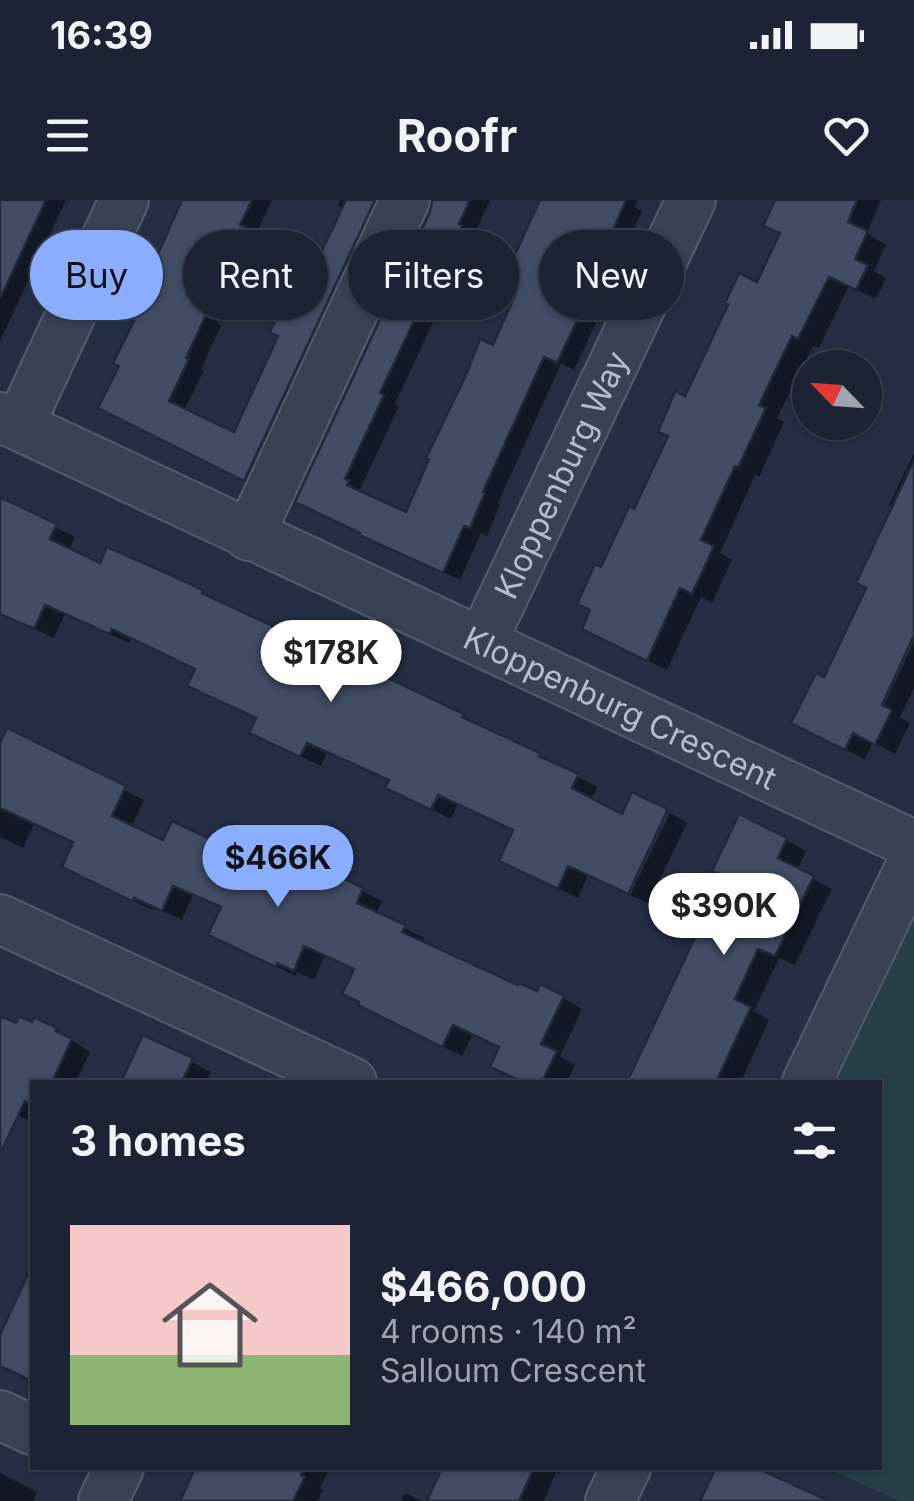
<!DOCTYPE html>
<html lang="en">
<head>
<meta charset="utf-8">
<style>
  :root { --surface:#1b2334; --page:#282f40; --text:#f1f3f6; --muted:#a0a4ac; --line:#39404f; --accent:#8badff }
  body { margin:0; font-family:Inter,sans-serif; background:var(--page); color:var(--text); height:100vh; display:flex; flex-direction:column; font-size:38px; white-space:nowrap }
  * { box-sizing:border-box; margin:0 }
  p { font-size:32px; color:var(--muted) }
  .icon { flex:none; width:55px; height:55px; fill:none; stroke:currentColor; stroke-width:2; stroke-linecap:round; stroke-linejoin:round }
  .map { position:relative; flex:1; overflow:hidden }
  .side { position:absolute; left:30px; top:880px; width:852px; height:390px; display:flex; flex-direction:column; background:var(--surface); border-radius:0px; box-shadow:0 2px 8px #0004,0 0 0 2px var(--line) }
  .side>* { flex:none }
  .hud { position:absolute; left:30px; top:30px; width:855px; height:90px; display:flex; gap:20px }
  .needle { width:65px; rotate:295deg }
  .controls { position:absolute; left:792px; top:150px; display:grid; gap:20px }
  .controls a { display:grid; place-items:center; width:90px; height:90px; border-radius:50%; background:var(--surface); box-shadow:0 2px 8px #0004,0 0 0 2px var(--line); font-size:50px }
  .price { position:absolute; translate:-50% -85px; padding:0 22px; border-radius:35px; background:#fff; color:#222; font-size:32px; line-height:65px; filter:drop-shadow(0 2px 5px #0008) }
  .price::after { content:''; position:absolute; left:50%; top:60px; width:30px; height:22px; margin-left:-15px; background:inherit; clip-path:polygon(0 0,100% 0,50% 100%) }
  .price.active { background:var(--accent); color:#111 }
  ul { padding:0; list-style:none }
  li { display:flex; align-items:center; gap:30px; height:250px; padding:0 40px }
  li span { display:grid; place-items:center; flex:none; width:280px; height:200px; border-radius:0px; color:#555 }
  li>.icon { margin-inline-start:auto }
  span .icon { width:120px; height:120px; fill:#fffc; stroke-width:1 }
  li b { font-size:42px }
  h2 { display:flex; justify-content:space-between; align-items:center; height:120px; padding:0 40px; font-size:42px }
  .tag { padding:0 35px; border-radius:45px; background:var(--surface); box-shadow:0 2px 8px #0004,0 0 0 2px var(--line); font-size:35px; line-height:90px }
  .tag.active { background:var(--accent); color:#111 }
  .status { display:flex; justify-content:space-between; align-items:center; height:70px; padding:0 50px; background:var(--surface); direction:ltr }
  .status svg { height:28px; fill:currentColor }
  header { display:flex; justify-content:space-between; align-items:center; height:130px; padding:0 40px; background:var(--surface); font-size:45px; font-weight:700 }
  .map>svg:first-child { display:block }
  .green { fill:#264046 }
  .shadow { fill:#0007 }
  .building { fill:#404d65; stroke:#20293c; stroke-width:2.5 }
  .lines { fill:none; stroke-linecap:round; stroke-linejoin:round }
  .minor-casing { stroke:#545d6f; stroke-width:52 }
  .minor { stroke:#394255; stroke-width:48 }
  .labels { text-anchor:middle; dominant-baseline:central; stroke-width:8; stroke-linejoin:round; paint-order:stroke }
  .street-label { font-size:32px; fill:#b6bdce; stroke:#1d273a }
</style>
</head>
<body>
<div class="status"><b>16:39</b><svg viewBox="0 0 49 12"><path d="M0 12V9h3v3zM5 12V6h3v6zM10 12V3h3v9zM15 12V0h3v12zM26 1h20v11H26zM47 4h2v5h-2z"/></svg></div>
<header><svg class="icon" aria-label="menu" viewBox="0 0 24 24"><path d="M4 6h16M4 12h16M4 18h16"/></svg>Roofr<svg class="icon" aria-label="heart" viewBox="0 0 24 24"><path d="M12 20l-8-8c-3-5 5-10 8-4 3-6 11-1 8 4z"/></svg></header>
<div class="map">
<svg width="914" height="1301" viewBox="0 0 914 1301">
  <rect width="100%" height="100%" fill="#242f45"/>
  <path class="green" d="M 914,716 L 914,1301 L 900,1301 L 826,1268 L 880,1268 L 880,882 L 837,882 Z"/>
  <path class="shadow" d="M 0,0 L 66,0 L 0,141 Z
    M 185,0 L 272,0 L 255,36 L 266,42 L 252,72 L 244,68 L 218,124 L 221,126 L 201,169 L 204,170 L 184,211 L 235,236 L 294,101 L 318,64 L 344,9 L 338,5 L 340,0 L 395,0 L 261,288 L 118,216 L 122,166 Z
    M 434,0 L 490,0 L 474,35 L 477,37 L 444,106 L 441,105 L 395,204 L 399,206 L 360,290 L 364,292 L 362,295 L 408,315 L 494,148 L 518,95 L 541,2 L 536,0 L 638,0 L 635,7 L 642,11 L 628,42 L 621,39 L 598,89 L 609,95 L 574,170 L 561,164 L 498,303 L 500,305 L 487,336 L 481,333 L 460,380 L 378,343 L 314,310 L 432,12 Z
    M 778,0 L 881,0 L 867,33 L 886,45 L 874,71 L 886,78 L 876,99 L 849,86 L 819,148 L 813,146 L 777,218 L 784,222 L 759,277 L 755,275 L 720,353 L 732,360 L 712,403 L 701,397 L 667,470 L 604,439 L 602,370 L 636,312 L 686,199 L 758,85 L 782,34 Z
    M 914,253 L 914,436 L 911,436 L 874,515 L 879,517 L 914,441 L 914,488 L 900,517 L 910,523 L 895,554 L 873,542 L 865,559 L 814,534 L 826,480 L 869,387 L 894,308 L 889,305 Z
    M 0,300 L 75,337 L 69,351 L 101,366 L 202,392 L 221,403 L 463,516 L 597,587 L 591,600 L 588,675 L 578,698 L 521,671 L 515,631 L 458,604 L 451,619 L 408,598 L 391,581 L 327,552 L 321,566 L 272,543 L 258,519 L 198,469 L 132,438 L 129,443 L 65,414 L 54,438 L 0,413 Z
    M 8,531 L 144,600 L 131,628 L 164,643 L 255,647 L 268,644 L 382,701 L 376,714 L 424,738 L 421,744 L 538,794 L 563,798 L 582,809 L 560,856 L 575,865 L 567,882 L 524,882 L 493,866 L 502,848 L 473,834 L 462,856 L 380,816 L 356,770 L 325,755 L 314,780 L 297,772 L 296,776 L 230,745 L 223,709 L 193,695 L 182,720 L 154,707 L 152,710 L 84,677 L 76,643 L 34,624 L 23,648 L 0,637 L 0,539 L 4,541 Z
    M 670,613 L 687,623 L 648,703 L 630,695 Z
    M 786,640 L 806,651 L 797,670 L 832,689 L 795,765 L 779,758 L 754,811 L 769,820 L 741,882 L 629,882 L 707,717 Z
    M 0,819 L 17,827 L 56,830 L 90,852 L 76,882 L 32,882 L 32,922 L 0,907 Z
    M 145,839 L 211,872 L 206,882 L 124,882 Z
    M 32,1071 L 32,1181 L 0,1164 L 5,1130 Z
    M 199,1268 L 330,1268 L 320,1288 L 323,1290 L 318,1301 L 183,1301 Z
    M 445,1268 L 562,1268 L 559,1274 L 556,1272 L 544,1301 L 429,1301 Z
    M 0,1273 L 37,1292 L 33,1301 L 0,1301 Z
    M 405,1293 L 422,1301 L 401,1301 Z"/>
  <path class="building" d="M 0,0 L 46,0 L 0,99 Z
    M 182,0 L 252,0 L 240,25 L 251,30 L 235,65 L 227,61 L 203,113 L 206,115 L 186,158 L 189,159 L 169,201 L 234,232 L 278,136 L 270,132 L 287,95 L 292,98 L 311,58 L 317,61 L 346,0 L 375,0 L 244,281 L 98,208 L 119,166 L 113,163 L 134,121 L 126,117 L 142,84 L 144,85 Z
    M 432,0 L 470,0 L 459,24 L 462,26 L 448,58 L 427,99 L 425,98 L 380,193 L 384,195 L 345,279 L 349,280 L 347,285 L 406,312 L 429,259 L 426,258 L 466,175 L 480,139 L 493,145 L 515,95 L 500,87 L 540,0 L 626,0 L 611,35 L 604,31 L 583,79 L 594,84 L 557,163 L 544,157 L 483,292 L 485,293 L 470,328 L 464,326 L 443,373 L 359,335 L 360,333 L 295,302 L 430,12 Z
    M 775,0 L 857,0 L 848,22 L 868,31 L 855,59 L 868,65 L 856,90 L 829,77 L 798,139 L 792,136 L 759,205 L 766,208 L 738,268 L 735,266 L 701,340 L 714,346 L 692,394 L 680,388 L 647,461 L 582,429 L 590,410 L 577,404 L 595,364 L 601,367 L 629,306 L 634,309 L 668,236 L 658,232 L 675,191 L 685,196 L 728,105 L 725,103 L 739,73 L 757,82 L 780,33 L 763,26 Z
    M 914,260 L 914,435 L 882,505 L 892,510 L 875,545 L 853,533 L 845,550 L 791,523 L 816,473 L 824,477 L 866,388 L 856,383 Z
    M 0,297 L 57,324 L 50,339 L 100,363 L 107,347 L 171,375 L 203,390 L 202,393 L 364,469 L 365,467 L 464,514 L 462,517 L 540,553 L 539,556 L 579,574 L 572,588 L 622,614 L 632,592 L 668,609 L 628,694 L 568,666 L 558,689 L 499,661 L 513,630 L 438,595 L 431,610 L 385,588 L 389,580 L 307,543 L 300,557 L 249,533 L 256,518 L 187,486 L 195,469 L 112,429 L 109,434 L 45,405 L 34,429 L 0,414 Z
    M 7,528 L 126,586 L 112,616 L 163,640 L 172,621 L 219,643 L 225,630 L 254,644 L 256,638 L 265,642 L 266,640 L 363,688 L 357,703 L 406,725 L 402,732 L 518,785 L 519,783 L 537,791 L 540,784 L 564,796 L 541,844 L 557,851 L 542,882 L 523,882 L 490,867 L 499,847 L 453,825 L 442,847 L 358,805 L 359,802 L 342,794 L 354,769 L 304,746 L 294,771 L 277,763 L 276,767 L 208,735 L 221,707 L 173,686 L 162,711 L 134,698 L 132,701 L 62,667 L 73,642 L 0,608 L 0,543 Z
    M 739,614 L 787,638 L 778,658 L 814,676 L 775,756 L 758,749 L 735,799 L 751,807 L 716,882 L 627,882 L 704,718 L 700,716 L 718,674 L 712,671 Z
    M 0,816 L 16,823 L 19,816 L 32,822 L 34,817 L 57,828 L 56,831 L 72,839 L 52,882 L 32,882 L 32,904 L 25,901 L 0,954 Z
    M 143,835 L 193,858 L 182,882 L 121,882 Z
    M 32,1065 L 32,1181 L 0,1166 L 0,1135 Z
    M 195,1268 L 305,1268 L 301,1275 L 305,1277 L 293,1301 L 180,1301 Z
    M 442,1268 L 534,1268 L 519,1301 L 427,1301 Z
    M 716,1268 L 757,1268 L 829,1301 L 700,1301 Z"/>
  <g class="lines">
    <g class="minor-casing">
      <g id="minor">
        <path id="s1" d="M 0,217 L 914,645"/>
        <path d="M 19,226 L 124,0"/>
        <path d="M 249,336 L 405,0"/>
        <path id="s2" d="M 482,442 L 691,0"/>
        <path d="M 0,719 L 352,882"/>
        <path d="M 807,882 L 914,659"/>
        <path d="M 0,1215 L 32,1230"/>
        <path d="M 103,1301 L 119,1268"/>
        <path d="M 610,1301 L 626,1268"/>
      </g>
    </g>
    <use href="#minor" class="minor"/>
  </g>
  <g class="labels">
    <g class="street-label">
      <text stroke="none"><textPath href="#s2" startOffset="185">Kloppenburg Way</textPath></text>
      <text stroke="none"><textPath href="#s1" startOffset="685">Kloppenburg Crescent</textPath></text>
    </g>
  </g>
</svg>
<div class="controls">
<a><svg class="needle" viewBox="-14 -14 28 28"><path d="M0-13l5 13h-10z" fill="#e53935"/><path d="M0 13l5-13h-10z" fill="#a0a4ac"/></svg></a>
</div>
<b class="price" style="left:331px;top:505px">$178K</b>
<b class="price active" style="left:278px;top:710px">$466K</b>
<b class="price" style="left:724px;top:758px">$390K</b>
<div class="hud">
<a class="tag active">Buy</a>
<a class="tag">Rent</a>
<a class="tag">Filters</a>
<a class="tag">New</a>
</div>
<section class="side">
<h2>3 homes<svg class="icon" aria-label="filters" viewBox="0 0 24 24"><path d="M4 7h16M4 17h16"/><circle cx="9" cy="7" r="2"/><circle cx="15" cy="17" r="2"/></svg></h2>
<ul>
<li><span style="background:linear-gradient(#f6c9c9 65%,#8fb573 0)"><svg class="icon" aria-label="home" viewBox="0 0 24 24"><path d="M3 11l9-7 9 7M6 9v11h12V9"/></svg></span><div><b>$466,000</b><p>4 rooms · 140 m²</p><p>Salloum Crescent</p></div></li>
</ul>
</section>
</div>
</body>
</html>
